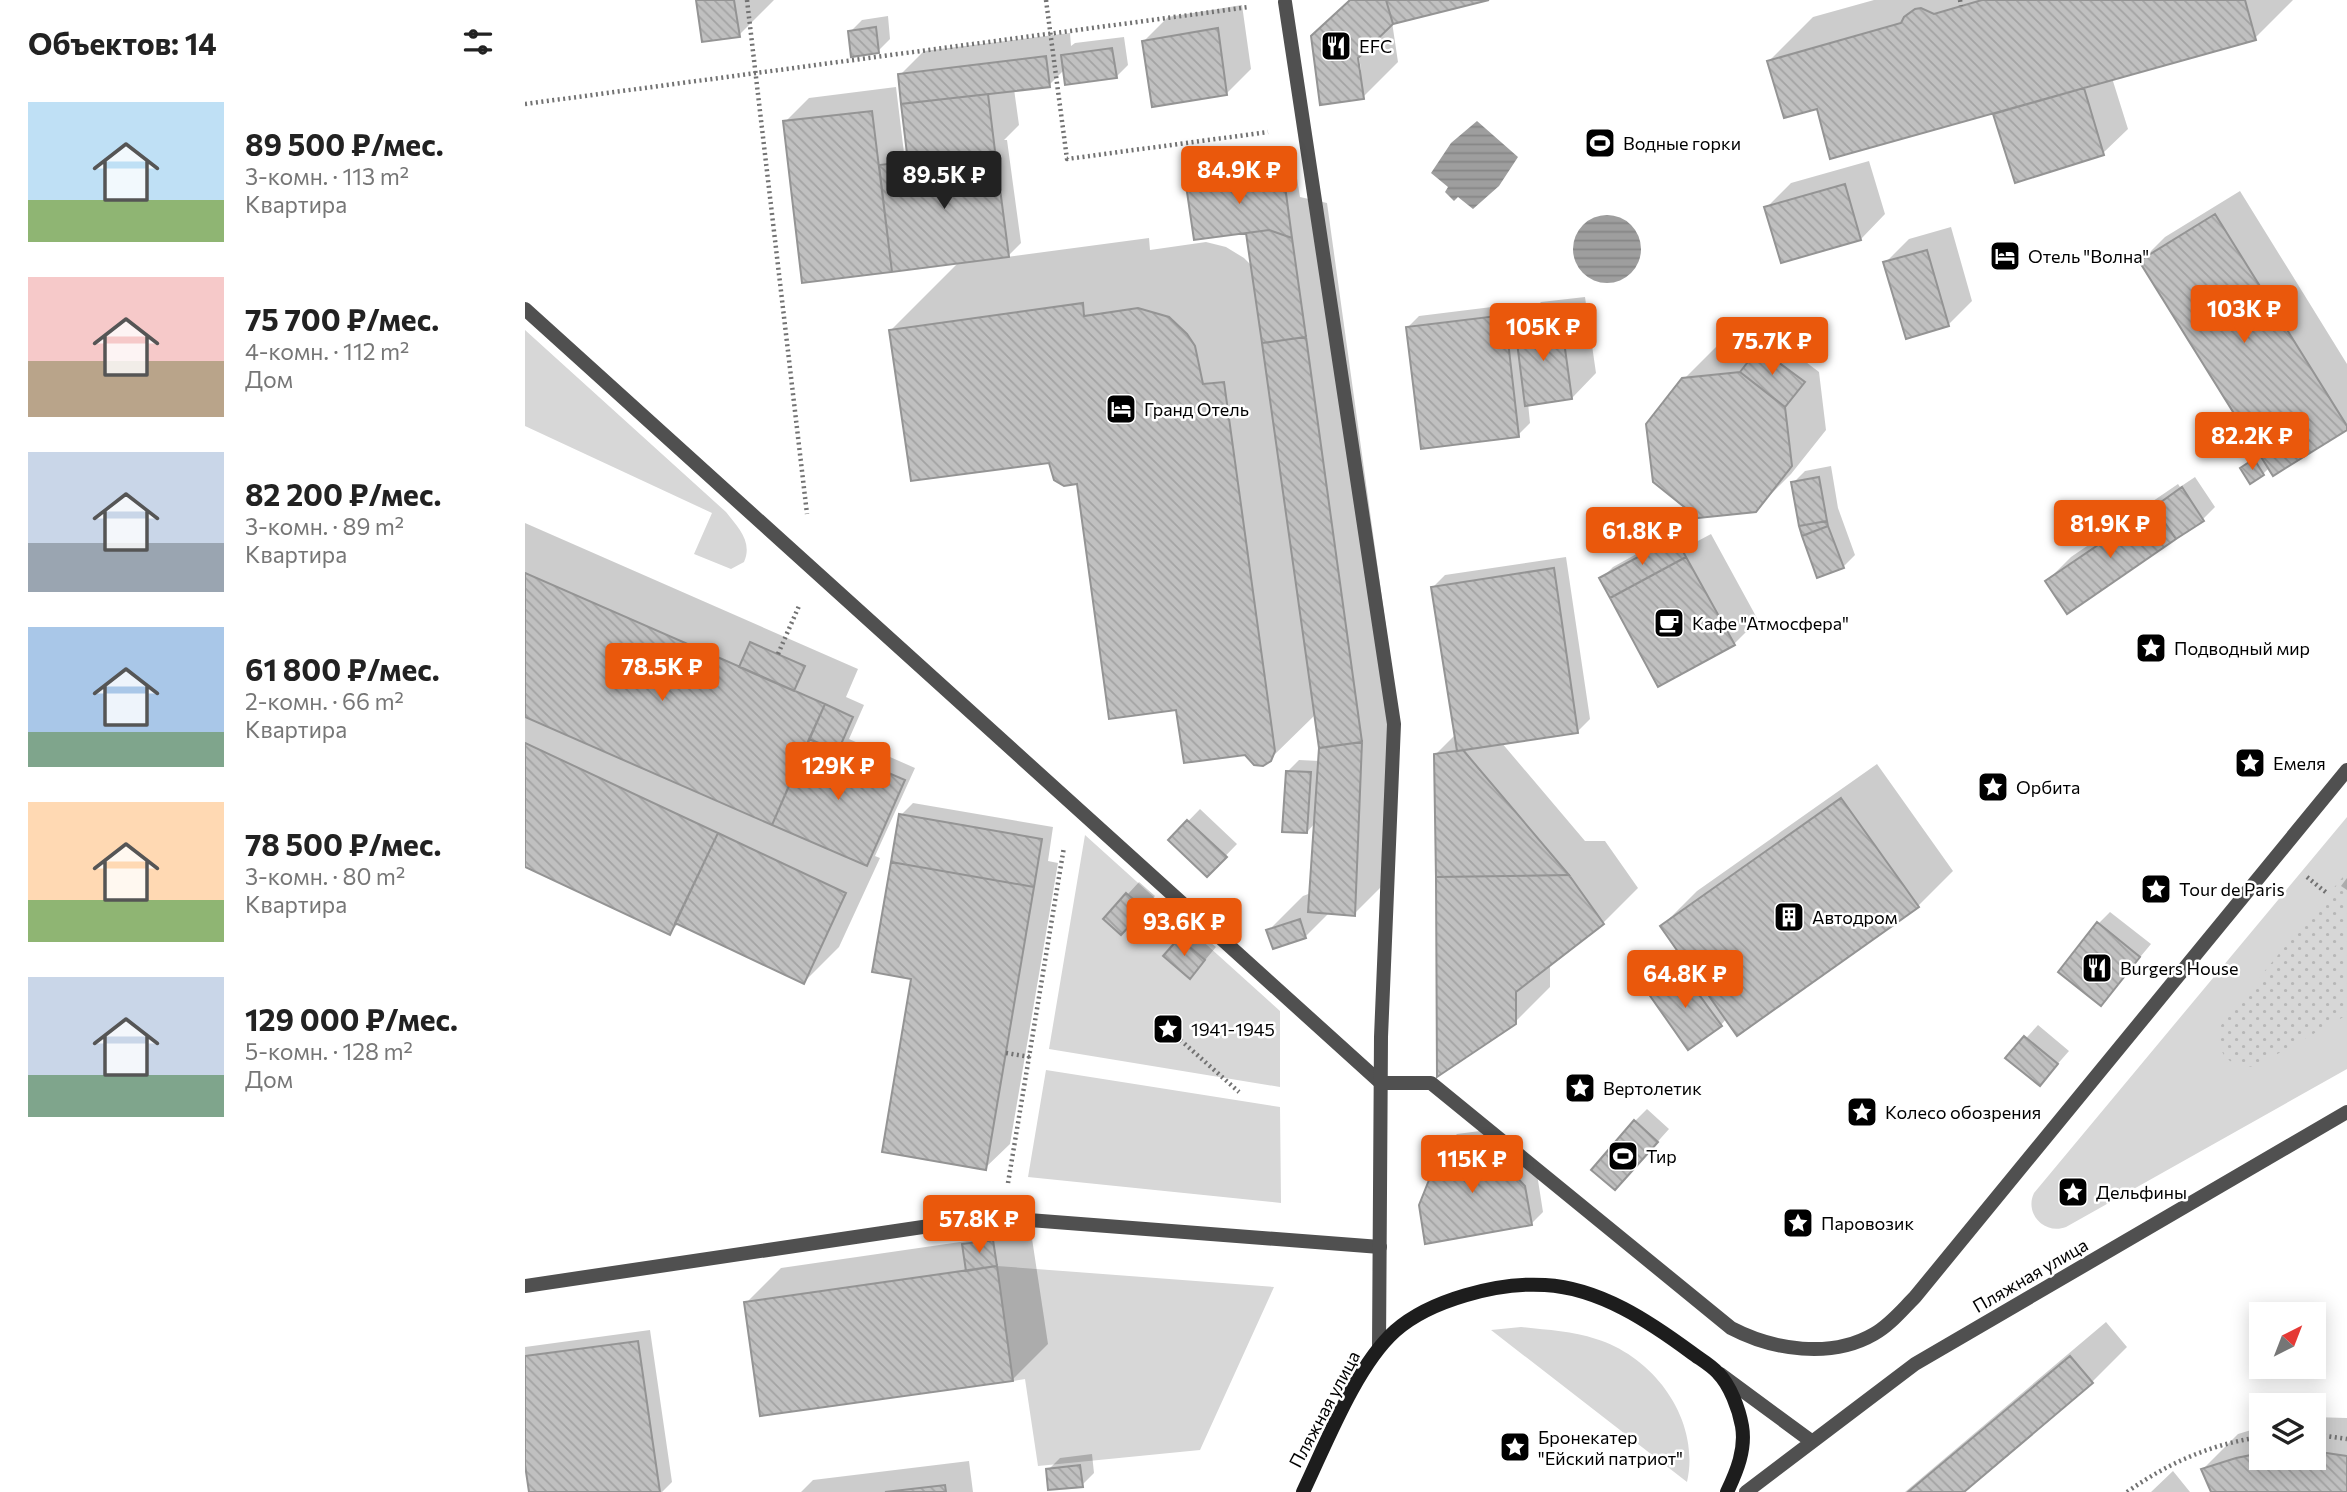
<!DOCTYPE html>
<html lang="ru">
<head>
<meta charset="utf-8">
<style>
  :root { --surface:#fff; --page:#f2f2f2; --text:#222; --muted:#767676; --accent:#ea580c }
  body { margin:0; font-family:Commissioner,sans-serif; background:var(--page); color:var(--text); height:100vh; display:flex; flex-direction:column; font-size:26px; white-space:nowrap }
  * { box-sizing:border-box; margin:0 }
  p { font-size:23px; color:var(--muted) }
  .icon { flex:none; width:38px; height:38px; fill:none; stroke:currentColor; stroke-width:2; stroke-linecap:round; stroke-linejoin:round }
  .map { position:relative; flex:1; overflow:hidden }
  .sheet { display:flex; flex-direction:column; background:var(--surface); width:525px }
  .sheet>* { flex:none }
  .needle { width:46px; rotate:42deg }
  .controls { position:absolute; left:1724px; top:1302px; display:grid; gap:14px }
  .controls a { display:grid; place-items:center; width:77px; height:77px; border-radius:0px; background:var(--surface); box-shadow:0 4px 18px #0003; font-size:35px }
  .price { position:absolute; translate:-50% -60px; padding:0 16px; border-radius:7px; background:var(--accent); color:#fff; font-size:23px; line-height:46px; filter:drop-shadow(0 2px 4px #0008) }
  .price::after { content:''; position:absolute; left:50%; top:42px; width:21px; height:16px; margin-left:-10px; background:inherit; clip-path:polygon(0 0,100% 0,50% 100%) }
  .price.current { background:#222; color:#fff }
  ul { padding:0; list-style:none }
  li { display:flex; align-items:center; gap:21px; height:175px; padding:0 28px }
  li span { display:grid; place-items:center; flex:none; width:196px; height:140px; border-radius:0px; color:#555 }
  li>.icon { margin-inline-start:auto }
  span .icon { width:84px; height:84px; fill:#fffc; stroke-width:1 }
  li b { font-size:30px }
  h2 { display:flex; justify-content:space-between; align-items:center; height:84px; padding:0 28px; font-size:30px }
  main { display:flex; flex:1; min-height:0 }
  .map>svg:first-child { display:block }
  .green { fill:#d7d7d7 }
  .park { fill:url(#park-dots) }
  .water { fill:url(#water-rules) }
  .shadow { fill:#0003; fill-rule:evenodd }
  .building { fill:url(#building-back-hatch); stroke:#949494; stroke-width:2 }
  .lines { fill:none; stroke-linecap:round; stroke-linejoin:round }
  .path { stroke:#727272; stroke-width:4.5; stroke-dasharray:2 3.5; stroke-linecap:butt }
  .lane { stroke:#505050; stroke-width:14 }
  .street { stroke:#505050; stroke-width:14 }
  .secondary { stroke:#1d1d1d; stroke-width:14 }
  .labels { text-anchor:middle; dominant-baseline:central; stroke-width:5; stroke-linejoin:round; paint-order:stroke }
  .poi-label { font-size:18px; fill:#000; stroke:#fff; text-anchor:start }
  .street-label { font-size:18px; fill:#000; stroke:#fff }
</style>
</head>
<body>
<main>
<section class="sheet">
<h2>Объектов: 14<svg class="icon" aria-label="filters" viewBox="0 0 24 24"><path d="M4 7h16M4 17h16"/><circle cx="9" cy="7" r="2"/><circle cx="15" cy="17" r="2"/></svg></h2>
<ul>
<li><span style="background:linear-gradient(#bfe0f5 70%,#8fb573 0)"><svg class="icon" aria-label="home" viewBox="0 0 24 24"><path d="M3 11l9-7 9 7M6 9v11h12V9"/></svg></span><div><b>89 500 ₽/мес.</b><p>3-комн. · 113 m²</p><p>Квартира</p></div></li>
<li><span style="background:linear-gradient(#f6c9c9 60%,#b9a48a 0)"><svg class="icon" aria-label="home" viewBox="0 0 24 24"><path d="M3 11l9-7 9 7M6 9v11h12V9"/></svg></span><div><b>75 700 ₽/мес.</b><p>4-комн. · 112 m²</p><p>Дом</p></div></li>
<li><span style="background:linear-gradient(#c9d6e8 65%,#9aa5b1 0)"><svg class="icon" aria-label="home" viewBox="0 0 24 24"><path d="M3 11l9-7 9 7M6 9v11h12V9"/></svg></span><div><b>82 200 ₽/мес.</b><p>3-комн. · 89 m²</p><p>Квартира</p></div></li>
<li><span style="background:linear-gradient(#a9c7e8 75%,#7fa58c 0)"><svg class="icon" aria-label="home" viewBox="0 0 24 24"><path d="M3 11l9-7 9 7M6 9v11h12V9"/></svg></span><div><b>61 800 ₽/мес.</b><p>2-комн. · 66 m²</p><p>Квартира</p></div></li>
<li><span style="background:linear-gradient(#ffd9b3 70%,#8fb573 0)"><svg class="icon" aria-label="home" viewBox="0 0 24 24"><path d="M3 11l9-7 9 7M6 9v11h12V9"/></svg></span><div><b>78 500 ₽/мес.</b><p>3-комн. · 80 m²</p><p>Квартира</p></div></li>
<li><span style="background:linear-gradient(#c9d6e8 70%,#7fa58c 0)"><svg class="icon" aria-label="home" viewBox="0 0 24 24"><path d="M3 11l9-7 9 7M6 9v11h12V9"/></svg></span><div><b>129 000 ₽/мес.</b><p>5-комн. · 128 m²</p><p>Дом</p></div></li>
</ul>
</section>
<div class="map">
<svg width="1822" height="1492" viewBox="0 0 1822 1492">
  <defs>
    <pattern id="park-dots" width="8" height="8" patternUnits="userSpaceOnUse" patternTransform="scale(1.75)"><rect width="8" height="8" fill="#d7d7d7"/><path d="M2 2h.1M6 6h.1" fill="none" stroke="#b7b7b7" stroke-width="1.8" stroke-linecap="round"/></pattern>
    <pattern id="water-rules" width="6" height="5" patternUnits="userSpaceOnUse" patternTransform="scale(1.75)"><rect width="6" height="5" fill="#9e9e9e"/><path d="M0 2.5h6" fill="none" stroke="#868686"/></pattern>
    <pattern id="building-back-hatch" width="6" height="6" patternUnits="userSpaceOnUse" patternTransform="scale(1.75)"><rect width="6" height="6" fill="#c0c0c0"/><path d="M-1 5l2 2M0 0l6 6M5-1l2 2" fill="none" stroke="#a3a3a3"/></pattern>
  </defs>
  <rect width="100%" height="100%" fill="#fff"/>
  <path class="green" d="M 0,330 L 201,512 C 213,527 228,542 219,562 L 206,569 L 169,554 L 187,513 L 0,426 Z
    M 1822,817 L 1822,1069 L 1541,1227 C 1520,1235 1499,1214 1509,1193 Z
    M 560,835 L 755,1011 L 755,1087 L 524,1049 Z
    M 521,1070 L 755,1107 L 756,1203 L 503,1177 Z
    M 472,1266 L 749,1287 L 675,1450 L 513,1466 L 500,1379 L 488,1381 Z
    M 996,1327 C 1021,1330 1047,1331 1071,1339 C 1130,1357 1176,1421 1162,1482 L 966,1330 Z"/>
  <path class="park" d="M 1822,872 L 1822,1015 L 1731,1066 C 1703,1071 1685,1047 1698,1021 Z"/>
  <path class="water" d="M 952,121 L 993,157 L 974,186 L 948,209 L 933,197 L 929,201 L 920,192 L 923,187 L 906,173 L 926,143 Z
    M1048 249a34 34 0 1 1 68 0a34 34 0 1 1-68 0Z"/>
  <path class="shadow" d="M 173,0 L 249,0 L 214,35 Z
    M 824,0 L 957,0 L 867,22 L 873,62 L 838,97 L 788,37 ZM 833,49 L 836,70 L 833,70 L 830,50 Z
    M 1349,0 L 1768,0 L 1730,38 L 1587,78 L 1603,129 L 1578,153 L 1492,181 L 1470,114 L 1474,110 L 1293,107 L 1244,61 L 1288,17 Z
    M 717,5 L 726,69 L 702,93 L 619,41 L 643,17 Z
    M 363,16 L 365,39 L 353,51 L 325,32 L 337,20 Z
    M 545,33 L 546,46 L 550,43 L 599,37 L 603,65 L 591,77 L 539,70 L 524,85 L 489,89 L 494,125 L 479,140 L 482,140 L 496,243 L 482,257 L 624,238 L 625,250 L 681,242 L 701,247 L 719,258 L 728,267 L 723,231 L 663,185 L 675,173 L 769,160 L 775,197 L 802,203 L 872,706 L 864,879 L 829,914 L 805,912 L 780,937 L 743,931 L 778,896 L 786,893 L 790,823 L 782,832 L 762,772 L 774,760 L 795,761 L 795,748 L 791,714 L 745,759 L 721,753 L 653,708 L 553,482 L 366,330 L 435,261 L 279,281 L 260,122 L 284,98 L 371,87 L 379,153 L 384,152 L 375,75 L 399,51 Z
    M 1344,161 L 1360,214 L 1336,239 L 1241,208 L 1266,183 Z
    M 1715,191 L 1822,364 L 1822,428 L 1745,467 L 1738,474 L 1717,469 L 1735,452 L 1616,261 L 1640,237 Z
    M 1426,227 L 1447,301 L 1423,325 L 1360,263 L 1384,239 Z
    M 1060,297 L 1071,373 L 1047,398 L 1003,403 L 1005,423 L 993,435 L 882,328 L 894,316 L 991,304 L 994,324 L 1016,302 Z
    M 1248,337 L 1294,372 L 1301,430 L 1266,474 L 1230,510 L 1159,379 L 1194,344 Z
    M 1306,466 L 1313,508 L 1330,555 L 1318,567 L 1268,483 L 1280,471 Z
    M 1670,477 L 1690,507 L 1678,519 L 1522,581 L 1546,557 L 1653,484 L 1655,487 Z
    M 0,523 L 333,669 L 321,697 L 339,705 L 324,739 L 390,768 L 350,856 L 355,858 L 314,947 L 279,982 L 154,923 L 144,933 L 0,865 Z
    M 1162,526 L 1171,542 L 1186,534 L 1233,620 L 1209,644 L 1076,579 L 1088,567 Z
    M 1041,557 L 1065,719 L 1053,731 L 976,742 L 1060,841 L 1080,841 L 1113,888 L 1078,923 L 1025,963 L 1025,987 L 990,1022 L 910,755 L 931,734 L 908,587 L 920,575 Z
    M 1352,764 L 1428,871 L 1393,906 L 1202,1018 L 1196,1025 L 1125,994 L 1137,982 L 1163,963 L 1137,926 L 1172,891 Z
    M 388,803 L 528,827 L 523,861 L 533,863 L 485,1144 L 460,1168 L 388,977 L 376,815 Z
    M 675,809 L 712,844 L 682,875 L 645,840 Z
    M 1822,878 L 1822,890 L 1816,886 Z
    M 614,882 L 630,896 L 608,921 L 581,918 Z
    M 1585,912 L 1626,944 L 1576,1004 L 1574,923 Z
    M 667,927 L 691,947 L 676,965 L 641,956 Z
    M 1513,1025 L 1544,1051 L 1515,1084 L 1483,1058 Z
    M 1122,1109 L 1144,1129 L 1102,1176 L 1110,1121 Z
    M 970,1129 L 1012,1174 L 1018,1212 L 1006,1224 L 920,1146 L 932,1134 Z
    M 480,1229 L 481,1236 L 506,1232 L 523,1344 L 488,1379 L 221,1303 L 256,1268 L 442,1241 L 451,1232 Z
    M 1581,1322 L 1602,1347 L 1567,1382 L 1436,1492 L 1380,1492 Z
    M 125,1330 L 147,1482 L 137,1492 L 5,1492 L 0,1452 L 0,1347 Z
    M 1788,1417 L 1822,1418 L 1822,1492 L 1688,1492 L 1678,1469 L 1713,1434 L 1736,1427 L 1736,1458 L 1788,1458 Z
    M 567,1454 L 569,1473 L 557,1485 L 523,1470 L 535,1458 Z
    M 444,1461 L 448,1492 L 276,1492 L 288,1480 Z
    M 1648,1471 L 1665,1492 L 1626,1492 Z"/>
  <path class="building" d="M 171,0 L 209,0 L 215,37 L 177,42 Z
    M 825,0 L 861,0 L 868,24 L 833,58 L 839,99 L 795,105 L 786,36 Z
    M 861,0 L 964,0 L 868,24 Z
    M 1457,0 L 1720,0 L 1731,40 L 1305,159 L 1292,109 L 1259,118 L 1242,61 L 1376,23 L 1379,17 L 1390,9 L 1396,8 L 1409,14 Z
    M 351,27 L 354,53 L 326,57 L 323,31 Z
    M 693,28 L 702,95 L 627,107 L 617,41 Z
    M 587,48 L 592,78 L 540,85 L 536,55 Z
    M 521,56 L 525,87 L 376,104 L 373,74 Z
    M 1559,88 L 1579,155 L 1490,183 L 1468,114 Z
    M 463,94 L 470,151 L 383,162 L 376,104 Z
    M 347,111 L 367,272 L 277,283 L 258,121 Z
    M 470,151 L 484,257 L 367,272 L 354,165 Z
    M 758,171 L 767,238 L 744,230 L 669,240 L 661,185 Z
    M 1320,184 L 1336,240 L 1256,263 L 1239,207 Z
    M 1690,214 L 1822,426 L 1822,430 L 1748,476 L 1614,261 Z
    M 744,230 L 767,238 L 781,337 L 737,343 L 721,233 Z
    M 1402,250 L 1424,326 L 1381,339 L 1358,262 Z
    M 558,303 L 559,316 L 613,308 L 644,317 L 662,334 L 670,346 L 678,384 L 699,382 L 750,751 L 746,761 L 738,766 L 729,765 L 720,755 L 659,763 L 651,710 L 584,719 L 552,484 L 539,486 L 529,480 L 524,463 L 386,481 L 364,330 Z
    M 980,315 L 994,437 L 896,449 L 881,327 Z
    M 1036,320 L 1047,399 L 1000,406 L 990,326 Z
    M 781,337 L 837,742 L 794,748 L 737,343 Z
    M 1234,348 L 1280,382 L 1260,407 L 1215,372 Z
    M 1215,372 L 1260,407 L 1267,466 L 1231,512 L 1173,518 L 1128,482 L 1121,424 L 1157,378 Z
    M 1729,459 L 1739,475 L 1725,484 L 1715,468 Z
    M 1294,477 L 1302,521 L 1274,526 L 1266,482 Z
    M 1657,487 L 1679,521 L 1651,539 L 1629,507 Z
    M 1629,507 L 1651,539 L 1542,614 L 1520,581 Z
    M 1302,521 L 1303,526 L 1277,536 L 1274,526 Z
    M 1303,526 L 1319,568 L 1292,578 L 1277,536 Z
    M 1150,537 L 1161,557 L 1085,598 L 1074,578 Z
    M 1161,557 L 1210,645 L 1133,687 L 1085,598 Z
    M 1029,568 L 1053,733 L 932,751 L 906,587 Z
    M 0,573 L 300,704 L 247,825 L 0,717 Z
    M 225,642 L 280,666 L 269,691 L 214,667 Z
    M 300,704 L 328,717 L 313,751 L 284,739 Z
    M 284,739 L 380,780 L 342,866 L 247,825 Z
    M 837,742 L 830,916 L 783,912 L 794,748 Z
    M 0,743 L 193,833 L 145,935 L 0,867 Z
    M 938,750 L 1044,875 L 911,877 L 909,754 Z
    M 761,771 L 786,772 L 782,833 L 757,832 Z
    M 1316,798 L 1394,907 L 1212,1036 L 1135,926 Z
    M 374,814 L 517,839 L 509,887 L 366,862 Z
    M 662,820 L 702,857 L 682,877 L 643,840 Z
    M 193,833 L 321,893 L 279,984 L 150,923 Z
    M 366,862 L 509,887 L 461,1170 L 357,1152 L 386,979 L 347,972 Z
    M 1044,875 L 1079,924 L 991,992 L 991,1024 L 912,1077 L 911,877 Z
    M 601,893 L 620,909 L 596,935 L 578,919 Z
    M 775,919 L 781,938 L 748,949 L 741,930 Z
    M 1572,922 L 1615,957 L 1576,1006 L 1533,972 Z
    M 654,938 L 680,960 L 665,979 L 638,956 Z
    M 1156,970 L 1197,1026 L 1163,1050 L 1123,993 Z
    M 1499,1036 L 1533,1064 L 1515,1086 L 1480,1058 Z
    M 1109,1120 L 1133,1142 L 1090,1190 L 1066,1170 Z
    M 958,1141 L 1000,1186 L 1007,1225 L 900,1244 L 894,1205 L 918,1145 Z
    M 468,1240 L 472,1266 L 441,1271 L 437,1244 Z
    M 472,1266 L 488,1381 L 235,1416 L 219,1302 Z
    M 113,1341 L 135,1492 L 4,1492 L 0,1465 L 0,1356 Z
    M 1545,1356 L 1568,1383 L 1439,1492 L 1383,1492 Z
    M 1788,1451 L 1822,1456 L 1822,1492 L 1686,1492 L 1676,1469 L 1711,1458 L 1736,1453 L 1736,1458 L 1788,1458 Z
    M 1788,1451 L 1822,1456 L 1822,1492 L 1686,1492 L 1676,1469 L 1711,1458 L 1736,1453 L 1736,1458 L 1788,1458 Z
    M 555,1465 L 558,1487 L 523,1490 L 521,1469 Z
    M 420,1485 L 421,1492 L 360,1492 Z"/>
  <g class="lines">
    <path class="path" d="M 222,0 L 282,514
      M 521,0 L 542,159 L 743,132
      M 1435,0 L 1436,6
      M 0,104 L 724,7
      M 253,654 L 274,606
      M 1782,877 L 1803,894
      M 643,1029 L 714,1092
      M 481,1053 L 505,1057
      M 483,1183 L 539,847
      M 1788,1434 L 1822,1439
      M 1602,1492 C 1643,1463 1686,1444 1736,1437"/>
    <path class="lane" d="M 0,309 L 856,1083
      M 0,1286 L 465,1217 L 855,1247"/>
    <path class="street" d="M 760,2 L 869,724 L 856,1037 L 854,1347
      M 856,1083 L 906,1083 L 1206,1328 C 1248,1350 1306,1359 1349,1334 C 1365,1325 1377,1310 1390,1297 L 1822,770
      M 1195,1374 L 1286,1441
      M 1221,1492 L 1390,1364 L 1822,1112"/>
    <path class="secondary" d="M 778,1492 C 801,1444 831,1366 870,1331 C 905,1300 973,1282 1020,1285 C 1075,1288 1125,1322 1167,1353 C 1175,1359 1186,1365 1193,1373 C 1205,1385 1214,1409 1217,1426 C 1221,1449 1212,1471 1202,1492"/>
  </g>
  <defs>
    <g id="restaurant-square" transform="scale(1.575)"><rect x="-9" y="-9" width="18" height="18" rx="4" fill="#000" stroke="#fff"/><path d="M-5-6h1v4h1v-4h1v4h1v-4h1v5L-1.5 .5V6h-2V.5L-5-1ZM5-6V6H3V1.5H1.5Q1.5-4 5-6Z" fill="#fff"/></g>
    <g id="stadium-square" transform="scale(1.575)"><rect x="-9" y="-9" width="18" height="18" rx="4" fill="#000" stroke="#fff"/><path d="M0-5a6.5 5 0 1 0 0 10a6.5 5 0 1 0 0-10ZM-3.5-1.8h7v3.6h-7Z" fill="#fff"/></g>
    <g id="hotel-square" transform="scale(1.575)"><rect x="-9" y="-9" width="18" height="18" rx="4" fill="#000" stroke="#fff"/><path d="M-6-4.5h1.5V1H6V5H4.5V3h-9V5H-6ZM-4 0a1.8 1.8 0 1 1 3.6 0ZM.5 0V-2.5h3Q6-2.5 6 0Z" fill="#fff"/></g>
    <g id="cafe-square" transform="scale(1.575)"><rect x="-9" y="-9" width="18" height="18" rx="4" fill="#000" stroke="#fff"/><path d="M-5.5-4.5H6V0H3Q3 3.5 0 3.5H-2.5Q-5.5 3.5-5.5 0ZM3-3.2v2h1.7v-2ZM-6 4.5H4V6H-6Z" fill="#fff"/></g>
    <g id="sight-square" transform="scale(1.575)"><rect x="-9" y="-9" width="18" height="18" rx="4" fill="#000" stroke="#fff"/><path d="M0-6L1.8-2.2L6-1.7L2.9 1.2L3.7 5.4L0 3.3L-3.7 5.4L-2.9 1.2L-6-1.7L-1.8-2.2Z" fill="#fff"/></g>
    <g id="building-square" transform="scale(1.575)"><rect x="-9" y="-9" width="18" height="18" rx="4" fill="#000" stroke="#fff"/><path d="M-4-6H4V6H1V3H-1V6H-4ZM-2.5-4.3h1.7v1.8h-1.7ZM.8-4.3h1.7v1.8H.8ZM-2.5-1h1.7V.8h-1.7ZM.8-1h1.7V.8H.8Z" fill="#fff"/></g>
  </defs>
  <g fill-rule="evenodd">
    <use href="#restaurant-square" x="811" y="46"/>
    <use href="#stadium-square" x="1075" y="143"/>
    <use href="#hotel-square" x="1480" y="256"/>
    <use href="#hotel-square" x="596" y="409"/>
    <use href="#cafe-square" x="1144" y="623"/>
    <use href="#sight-square" x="1626" y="648"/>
    <use href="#sight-square" x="1725" y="763"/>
    <use href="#sight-square" x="1468" y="787"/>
    <use href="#sight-square" x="1631" y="889"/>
    <use href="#building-square" x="1264" y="917"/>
    <use href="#restaurant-square" x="1572" y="968"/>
    <use href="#sight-square" x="643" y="1029"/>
    <use href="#sight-square" x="1055" y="1088"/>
    <use href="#sight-square" x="1337" y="1112"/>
    <use href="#stadium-square" x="1098" y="1156"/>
    <use href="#sight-square" x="1548" y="1192"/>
    <use href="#sight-square" x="1273" y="1223"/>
    <use href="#sight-square" x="990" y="1447"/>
  </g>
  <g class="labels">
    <g class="poi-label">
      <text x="834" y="46">EFC</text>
      <text x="1098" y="143">Водные горки</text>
      <text x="1503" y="256">Отель "Волна"</text>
      <text x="619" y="409">Гранд Отель</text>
      <text x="1167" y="623">Кафе "Атмосфера"</text>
      <text x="1649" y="648">Подводный мир</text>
      <text x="1748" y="763">Емеля</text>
      <text x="1491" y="787">Орбита</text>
      <text x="1654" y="889">Tour de Paris</text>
      <text x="1287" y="917">Автодром</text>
      <text x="1595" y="968">Burgers House</text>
      <text x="666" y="1029">1941-1945</text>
      <text x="1078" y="1088">Вертолетик</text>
      <text x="1360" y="1112">Колесо обозрения</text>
      <text x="1121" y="1156">Тир</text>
      <text x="1571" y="1192">Дельфины</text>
      <text x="1296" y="1223">Паровозик</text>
      <text x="1013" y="1437">Бронекатер<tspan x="1013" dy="21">"Ейский патриот"</tspan></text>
    </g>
    <g class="street-label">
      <text transform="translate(1505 1275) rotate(-30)">Пляжная улица</text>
      <text transform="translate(799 1409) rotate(-62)">Пляжная улица</text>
    </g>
  </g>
</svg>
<div class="controls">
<a><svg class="needle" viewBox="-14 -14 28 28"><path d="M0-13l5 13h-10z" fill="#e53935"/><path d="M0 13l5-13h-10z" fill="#767676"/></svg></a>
<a><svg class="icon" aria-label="layers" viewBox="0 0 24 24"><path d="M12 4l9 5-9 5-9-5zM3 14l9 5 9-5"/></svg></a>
</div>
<b class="price" style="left:714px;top:206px">84.9K ₽</b>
<b class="price current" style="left:419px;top:211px">89.5K ₽</b>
<b class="price" style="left:1719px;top:345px">103K ₽</b>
<b class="price" style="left:1018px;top:363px">105K ₽</b>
<b class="price" style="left:1247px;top:377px">75.7K ₽</b>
<b class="price" style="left:1727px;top:472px">82.2K ₽</b>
<b class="price" style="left:1585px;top:560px">81.9K ₽</b>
<b class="price" style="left:1117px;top:567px">61.8K ₽</b>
<b class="price" style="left:137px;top:703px">78.5K ₽</b>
<b class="price" style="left:313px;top:802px">129K ₽</b>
<b class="price" style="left:659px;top:958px">93.6K ₽</b>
<b class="price" style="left:1160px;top:1010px">64.8K ₽</b>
<b class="price" style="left:947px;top:1195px">115K ₽</b>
<b class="price" style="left:454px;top:1255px">57.8K ₽</b>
</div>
</main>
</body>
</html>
